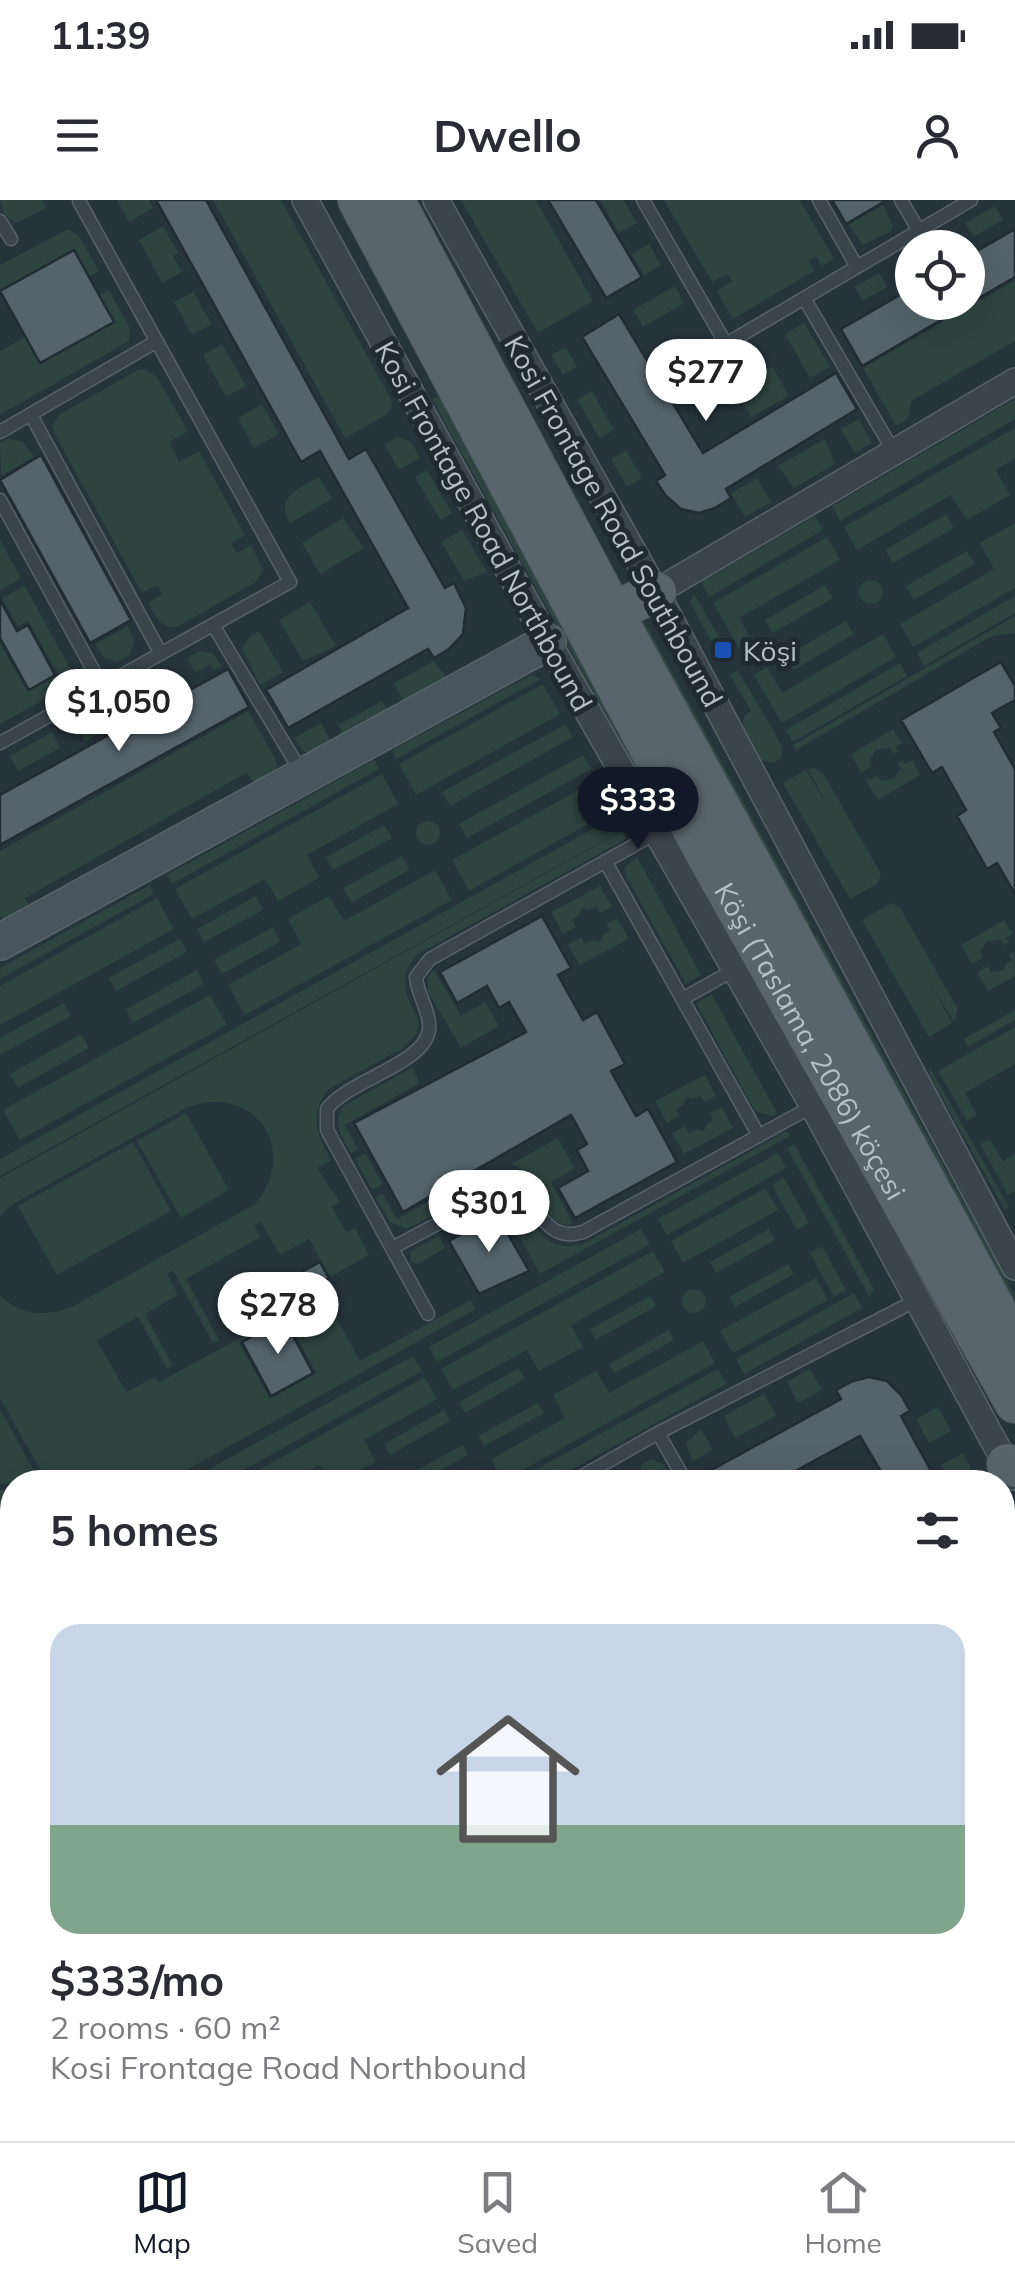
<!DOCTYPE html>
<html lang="en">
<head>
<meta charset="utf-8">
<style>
  :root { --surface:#fff; --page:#f7f7f7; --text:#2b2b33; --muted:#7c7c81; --line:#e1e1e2; --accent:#111827 }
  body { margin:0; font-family:Mulish,sans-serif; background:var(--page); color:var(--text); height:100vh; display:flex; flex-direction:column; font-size:38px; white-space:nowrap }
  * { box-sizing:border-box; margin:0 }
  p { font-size:32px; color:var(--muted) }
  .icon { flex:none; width:55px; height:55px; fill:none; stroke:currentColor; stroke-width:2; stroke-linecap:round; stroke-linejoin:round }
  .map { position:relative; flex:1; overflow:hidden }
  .drawer { position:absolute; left:0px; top:1270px; width:1015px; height:672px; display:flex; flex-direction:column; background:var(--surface); border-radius:40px 40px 0 0; box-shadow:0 10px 40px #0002 }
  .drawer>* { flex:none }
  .controls { position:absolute; left:895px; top:30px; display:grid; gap:20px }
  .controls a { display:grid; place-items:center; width:90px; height:90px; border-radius:50%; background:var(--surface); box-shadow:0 10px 40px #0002; font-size:50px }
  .price { position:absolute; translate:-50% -85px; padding:0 22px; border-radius:35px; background:#fff; color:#222; font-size:32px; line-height:65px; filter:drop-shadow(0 2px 5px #0008) }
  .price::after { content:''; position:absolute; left:50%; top:60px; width:30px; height:22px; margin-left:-15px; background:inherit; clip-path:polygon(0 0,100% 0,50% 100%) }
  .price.on { background:var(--accent); color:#fff }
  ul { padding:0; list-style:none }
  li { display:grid; align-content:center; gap:20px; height:530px; padding:0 50px }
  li+li { border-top:2px solid var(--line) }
  li span { display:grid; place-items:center; height:310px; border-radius:30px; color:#555 }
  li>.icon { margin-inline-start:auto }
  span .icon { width:180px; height:180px; fill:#fffc; stroke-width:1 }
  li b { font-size:42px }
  h2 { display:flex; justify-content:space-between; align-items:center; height:120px; padding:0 50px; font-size:42px }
  .status { display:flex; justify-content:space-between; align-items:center; height:70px; padding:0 50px; background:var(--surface); direction:ltr }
  .status svg { height:28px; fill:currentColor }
  header { display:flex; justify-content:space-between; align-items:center; height:130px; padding:0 50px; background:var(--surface); font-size:45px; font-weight:700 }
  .tabs { display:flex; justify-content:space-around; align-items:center; height:140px; border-top:2px solid var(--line); background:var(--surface); font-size:28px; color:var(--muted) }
  .tabs a { display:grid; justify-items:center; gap:5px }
  .tabs .on { color:var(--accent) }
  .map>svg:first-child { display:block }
  .green { fill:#2e443f }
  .building { fill:#54636c; stroke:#212c33; stroke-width:2.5 }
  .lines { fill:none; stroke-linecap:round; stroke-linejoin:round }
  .lane-casing { stroke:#58636a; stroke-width:15 }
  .street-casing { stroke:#58636a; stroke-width:28 }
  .secondary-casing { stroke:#58636a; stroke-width:38 }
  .primary-casing { stroke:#465158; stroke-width:42 }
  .lane { stroke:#3a454c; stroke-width:12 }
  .street { stroke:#3a454c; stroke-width:25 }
  .secondary { stroke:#49555e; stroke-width:35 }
  .primary { stroke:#58656c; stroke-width:40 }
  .transit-dot { fill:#1a4fb4; stroke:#1f2a31; stroke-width:4 }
  .labels { text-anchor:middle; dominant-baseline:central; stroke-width:10; stroke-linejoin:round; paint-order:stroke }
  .street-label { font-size:28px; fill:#b6c0c7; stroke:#1f2a31 }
  .poi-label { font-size:28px; fill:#b6c0c7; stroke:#1f2a31; text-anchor:start }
</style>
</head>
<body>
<div class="status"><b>11:39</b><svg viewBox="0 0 49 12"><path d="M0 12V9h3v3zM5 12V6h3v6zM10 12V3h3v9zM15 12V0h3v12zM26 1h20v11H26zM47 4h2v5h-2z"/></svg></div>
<header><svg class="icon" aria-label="menu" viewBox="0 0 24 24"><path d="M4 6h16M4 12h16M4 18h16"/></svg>Dwello<svg class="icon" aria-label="person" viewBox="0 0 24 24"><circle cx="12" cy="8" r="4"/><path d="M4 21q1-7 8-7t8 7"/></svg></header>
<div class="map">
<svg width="1015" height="1941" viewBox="0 0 1015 1941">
  <rect width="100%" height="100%" fill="#26343b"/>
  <path class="green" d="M 0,0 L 42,0 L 46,8 L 16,23 L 5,15 Z
    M 117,0 L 149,0 L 153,8 L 129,22 Z
    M 213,0 L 281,0 L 391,199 L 392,207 L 386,215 L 345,238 Z
    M 461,0 L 536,0 L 593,101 L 538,133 Z
    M 600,0 L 623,0 L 637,23 L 619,33 Z
    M 664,0 L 800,0 L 834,59 L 822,66 L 816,56 L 809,61 L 814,71 L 733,119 L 717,91 L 732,81 L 727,74 L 712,82 Z
    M 883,5 L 893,26 L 890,32 L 863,45 L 848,25 Z
    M 995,6 L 1003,20 L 973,37 L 965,23 Z
    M 163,26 L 178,53 L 173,56 L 182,72 L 162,83 L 139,40 Z
    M 68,29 L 79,36 L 99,71 L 89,77 L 74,50 L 0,91 L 0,65 Z
    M 649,44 L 661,65 L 644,75 L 631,54 Z
    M 879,73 L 887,87 L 863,101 L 855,87 Z
    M 1015,80 L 1015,141 L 911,201 L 908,219 L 896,226 L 863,168 Z
    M 675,86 L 684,103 L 643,127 L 633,110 Z
    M 109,90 L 130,128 L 129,141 L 0,215 L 0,151 L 25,137 L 40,164 L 114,122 L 99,95 Z
    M 193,92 L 212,124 L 192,135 L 174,102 Z
    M 804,123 L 830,167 L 810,178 L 785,134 Z
    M 677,140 L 706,191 L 686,203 L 657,152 Z
    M 222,144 L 246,186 L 226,197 L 203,155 Z
    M 566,147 L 577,167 L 563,175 L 551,155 Z
    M 772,166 L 789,196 L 751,217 L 740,198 L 733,201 L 727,192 Z
    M 145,169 L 157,177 L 188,231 L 169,242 L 179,262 L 199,251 L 245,335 L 231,344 L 237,353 L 251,345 L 263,370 L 256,382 L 177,427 C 160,428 155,416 148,403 L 162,394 L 157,385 L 142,393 L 54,233 L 52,225 L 60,214 L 138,170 Z
    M 592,191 L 614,230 L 599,238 L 577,199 Z
    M 441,194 L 691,670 L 432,199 Z
    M 1015,199 L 1015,219 L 840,321 L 832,306 Z
    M 262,204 L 279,234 L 254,248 L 238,218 Z
    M 859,219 L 872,243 L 855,253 L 841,229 Z
    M 1015,228 L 1015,258 L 996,270 L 1010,295 L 967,320 L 951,295 L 857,350 L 844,327 Z
    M 398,237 L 411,242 L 420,258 L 399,270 L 384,244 Z
    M 9,238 L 23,242 L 34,257 L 1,276 L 0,243 Z
    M 825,239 L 835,264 L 794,288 L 778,266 Z
    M 626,250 L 642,278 L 627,287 L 611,259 Z
    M 427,270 L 452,313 L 440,320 L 415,277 Z
    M 319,277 L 332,299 L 290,323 C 274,297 298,289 319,277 Z
    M 757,278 L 771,302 L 745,317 L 731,293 Z
    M 946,314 L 954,328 L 893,363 L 885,350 Z
    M 815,316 L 823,330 L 709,397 L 701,382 Z
    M 343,318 L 364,348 L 320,374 L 302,343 Z
    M 1015,323 L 1015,388 L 913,447 L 900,424 L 994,369 L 980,343 Z
    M 462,330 L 487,372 L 464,381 L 441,342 Z
    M 827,337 L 840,360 L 739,418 L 754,444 L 741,452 L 713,403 Z
    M 0,340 L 21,379 L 0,390 Z
    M 967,351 L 975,364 L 914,400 L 906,386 Z
    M859 392a12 12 0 1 1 24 0a12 12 0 1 1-24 0Z
    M 825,385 L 833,398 L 773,433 L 765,420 Z
    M 25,386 L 73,474 L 63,489 L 0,524 L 0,443 L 27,491 L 58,474 L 28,421 L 18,426 L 2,398 Z
    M 694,394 L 719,436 L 711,441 L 690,402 Z
    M 1015,396 L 1015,413 L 924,466 L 917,453 Z
    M 310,402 L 336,446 L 303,461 L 279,420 Z
    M 1015,416 L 1015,433 L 992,436 L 796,550 L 793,545 Z
    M 644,421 L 811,725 L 803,730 L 636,426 Z
    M 846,421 L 854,434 L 794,470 L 786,456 Z
    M 128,426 L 134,441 L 130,455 L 118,462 L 104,458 L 95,444 Z
    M 259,431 L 283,472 L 260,485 L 242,448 L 250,436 Z
    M 883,434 L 896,457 L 782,523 L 754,475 L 767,467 L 782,493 Z
    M 200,451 L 212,453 L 222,466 L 214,470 L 210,465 L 195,473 L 187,458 Z
    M 434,461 L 448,480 L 405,504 L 394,483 Z
    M 900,463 L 907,476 L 793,542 L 786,530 Z
    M 167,469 L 178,490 L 153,504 L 150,498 L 133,508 L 124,493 Z
    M 738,470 L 782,546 L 781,558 L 774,563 L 758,560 L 741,527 L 745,515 L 751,511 L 730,475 Z
    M 531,475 L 541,479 L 396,559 L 392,550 Z
    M 543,484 L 560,514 L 416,595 L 399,564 Z
    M 382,501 L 389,513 L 345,537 L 338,525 Z
    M 106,503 L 114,518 L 99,526 L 102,532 L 85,541 L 74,521 Z
    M 248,511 L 275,558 L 277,566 L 275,575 L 257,586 L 246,573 L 25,698 L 29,707 L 9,722 L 0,716 L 0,651 Z
    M 321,523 L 332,544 L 309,553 L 303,551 L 294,538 Z
    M 566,524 L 573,537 L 450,606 L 442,592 Z
    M 893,529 L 902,543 L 896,547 L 898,551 L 893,554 L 889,548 L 876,550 L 869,560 L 872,566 L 861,573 L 851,554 Z
    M 52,532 L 60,548 L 18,571 L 10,556 Z
    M 583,555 L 591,569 L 467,638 L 459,624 Z
    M 374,560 L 379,569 L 172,684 L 167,675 Z
    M 903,560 L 905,564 L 913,560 L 920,575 L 878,600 L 866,581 L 877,575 L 881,581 L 893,579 L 901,569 L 898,563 Z
    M 815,568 L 823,573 L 881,674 L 877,684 L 850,699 L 783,583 L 806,570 L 831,612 L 808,569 Z
    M 382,574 L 398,604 L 307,655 L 319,678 L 278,701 L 265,679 L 192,719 L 175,689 Z
    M 597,580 L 613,610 L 469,691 L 452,660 Z
    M 616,616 L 624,629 L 0,976 L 0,959 Z
    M416 633a12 12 0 1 1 24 0a12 12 0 1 1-24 0Z
    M 384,625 L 392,638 L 333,670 L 326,657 Z
    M 622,631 L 626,639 L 418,754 C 394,777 408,797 419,822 L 417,833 L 403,848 L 329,889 C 308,915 317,933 331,960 L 317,968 L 340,1002 L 332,1007 L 346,1032 L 355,1028 L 369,1055 L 330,1077 L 309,1039 L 280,1055 L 261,1022 L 254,1026 L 261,1037 L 186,1079 L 219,1140 L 213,1143 L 173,1071 L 167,1074 L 178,1095 L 145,1114 L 173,1166 L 167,1169 L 138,1117 L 97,1140 L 126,1192 L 155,1177 L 159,1182 L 259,1128 L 260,1130 L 239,1143 L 270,1199 L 316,1173 L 286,1117 L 268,1126 L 266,1123 L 322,1092 L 360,1161 L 471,1100 L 476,1109 L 165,1282 L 47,1282 L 0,1198 L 0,1095 C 21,1116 45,1117 72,1107 L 255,1004 C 301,950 253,881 186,908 L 15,1003 L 0,1015 L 0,978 Z
    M 402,656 L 409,670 L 351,703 L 343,688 Z
    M 637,657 L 701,775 L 686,784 L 626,676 L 625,667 Z
    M 435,670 L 452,700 L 245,815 L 228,785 L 301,744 L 288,719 L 329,696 L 344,721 Z
    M 150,685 L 154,694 L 0,779 L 0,768 Z
    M 600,686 L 612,707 L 600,713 L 597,707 L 589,710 L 582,708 L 579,716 L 572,720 L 576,727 L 563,734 L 551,712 Z
    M 256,696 L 263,710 L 204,742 L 197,729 Z
    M 157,698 L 174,729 L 0,825 L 0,786 Z
    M 891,703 L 900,708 L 958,809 L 954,822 L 929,781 L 952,823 L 929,837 L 862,720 Z
    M 617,718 L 629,739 L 579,765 L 568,744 L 581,737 L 585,744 L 592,740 L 600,742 L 603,735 L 610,731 L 606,724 Z
    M 1004,720 L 1013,734 L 1006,738 L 1009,742 L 1004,745 L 1000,740 L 987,741 L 980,751 L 983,758 L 972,764 L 961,745 Z
    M 273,727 L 280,742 L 222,774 L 214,760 Z
    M 817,735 L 1015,1095 L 1015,1115 L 809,740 Z
    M 180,739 L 187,752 L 116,791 L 108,778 Z
    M 1014,751 L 1015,776 L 988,791 L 977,773 L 988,766 L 991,772 L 1004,770 L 1006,764 L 1012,760 L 1009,754 Z
    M 197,770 L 204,784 L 133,823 L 126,809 Z
    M 434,770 L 461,816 L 485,802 L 499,826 L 461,848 L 428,792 L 428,776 Z
    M 210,795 L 227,825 L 20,940 L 3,910 Z
    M 712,795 L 777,913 L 771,916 L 755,911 L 696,803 Z
    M 64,803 L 71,816 L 0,855 L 0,838 Z
    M 1015,810 L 1015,820 L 968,847 L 964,839 Z
    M 1015,827 L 1015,864 L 965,893 L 977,915 L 967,921 L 938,871 Z
    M 81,834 L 89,848 L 18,888 L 10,874 Z
    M 929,866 L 1009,1007 L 1005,1010 L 929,875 Z
    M 412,868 L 420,883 L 345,925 L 358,949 L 351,953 C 342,936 330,923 345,905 Z
    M 705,875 L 716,896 L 704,902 L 700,896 L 694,899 L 686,897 L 683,905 L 676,909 L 680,916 L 667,923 L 655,901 Z
    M 722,907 L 733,928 L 684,954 L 672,933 L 685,926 L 689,933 L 696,929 L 704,931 L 707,924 L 713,920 L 710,913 Z
    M 186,913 L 229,990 L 181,1018 L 137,941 Z
    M 787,931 L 790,936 L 540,1074 L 501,1003 L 520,1007 C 542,1032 543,1052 583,1044 Z
    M 558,938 L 575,969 L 551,982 L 573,1023 L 566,1026 L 552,1018 L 526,971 L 511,964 Z
    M 990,939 L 1003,961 L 1015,954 L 1015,991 L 1008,995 L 980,944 Z
    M 133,942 L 171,1011 L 57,1075 L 18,1006 Z
    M 794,944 L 874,1089 L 870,1098 L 787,948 Z
    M 365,953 L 383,984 L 372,990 L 355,959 Z
    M 778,953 L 786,968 L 667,1035 L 658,1019 Z
    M 784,978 L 809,1023 L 797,1030 L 772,985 Z
    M 766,988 L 778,1010 L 683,1063 L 671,1041 Z
    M 448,991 L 455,1004 L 407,1029 L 390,1022 L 375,997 L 382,993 L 397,1019 Z
    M 641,1029 L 650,1044 L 437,1162 L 429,1147 Z
    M 769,1029 L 775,1040 L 716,1073 L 710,1062 Z
    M 439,1036 L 445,1048 L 418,1064 L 410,1062 L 411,1051 Z
    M 822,1046 L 846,1090 L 834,1097 L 810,1053 Z
    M 653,1051 L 665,1072 L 571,1125 L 583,1147 L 539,1171 L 527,1150 L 453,1190 L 441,1169 Z
    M 788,1064 L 794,1074 L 735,1107 L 729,1097 Z
    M 816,1078 L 828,1100 L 733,1153 L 720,1131 Z
    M682 1101a12 12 0 1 1 24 0a12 12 0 1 1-24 0Z
    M 854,1093 L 862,1108 L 744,1174 L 736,1159 Z
    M 650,1096 L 656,1106 L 596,1140 L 590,1129 Z
    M 669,1130 L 674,1140 L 615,1173 L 609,1164 Z
    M 703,1141 L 715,1163 L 503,1281 L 491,1259 L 565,1218 L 553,1195 L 596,1171 L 609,1193 Z
    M 413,1156 L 422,1171 L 222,1282 L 205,1282 L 200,1274 Z
    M 519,1168 L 525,1179 L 465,1213 L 459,1202 Z
    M 718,1169 L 726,1184 L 549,1282 L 513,1282 Z
    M 810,1169 L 822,1190 L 798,1203 L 787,1182 Z
    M 425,1177 L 437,1199 L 364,1240 L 376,1262 L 339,1282 L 330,1282 L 319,1265 L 287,1282 L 237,1282 Z
    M 764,1194 L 776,1216 L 735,1238 L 724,1216 Z
    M 538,1203 L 544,1213 L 484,1246 L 478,1236 Z
    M 938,1207 L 951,1231 L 929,1243 L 916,1219 Z
    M 0,1209 L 40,1282 L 0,1284 Z
    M 444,1210 L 450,1221 L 390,1255 L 384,1244 Z
    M 701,1229 L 713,1250 L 692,1262 L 686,1243 Z
    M 463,1245 L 468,1255 L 419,1282 L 405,1282 L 402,1278 Z
    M 963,1253 L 978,1282 L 951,1282 L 941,1265 Z
    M 651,1259 L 663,1264 L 673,1282 L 639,1282 L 641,1265 Z
    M 0,1290 L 12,1290 L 12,1435 L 0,1415 Z
    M 1015,1365 L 1015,1477 L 1003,1455 L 1003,1372 Z
    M 12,1595 L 12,1660 L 0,1666 L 0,1604 Z
    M 1011,1757 L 1015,1765 L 1015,1779 L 1004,1786 L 1015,1804 L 1015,1830 L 1003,1808 L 1002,1762 Z
    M 154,1930 L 342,1930 L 348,1941 L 162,1941 Z
    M 370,1930 L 448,1930 L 454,1941 L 376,1941 Z
    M 765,1930 L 880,1930 L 886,1941 L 771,1941 Z"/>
  <path class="building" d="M 156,0 L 206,0 L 349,259 L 366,249 L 445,388 L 454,383 L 466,408 L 463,434 L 449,449 L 434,458 L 428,449 L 288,528 L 266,490 L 408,408 L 320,251 L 301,262 Z
    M 548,0 L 596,0 L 642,77 L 606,98 Z
    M 832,0 L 887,0 L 846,24 Z
    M 1015,29 L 1015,77 L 862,166 L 841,129 L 912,88 L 912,102 L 968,102 L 968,56 Z
    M 74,50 L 114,122 L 40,163 L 0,91 Z
    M 619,114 L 703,253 L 836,173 L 857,209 L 726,289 L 731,298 L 715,308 L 699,313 L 681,309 L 666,296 L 656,281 L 665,275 L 582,137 Z
    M 41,255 L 131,420 L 90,443 L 0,280 Z
    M 0,400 L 17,431 L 28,425 L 55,475 L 29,490 L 0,438 Z
    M 1001,462 L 1015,486 L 1015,500 L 992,513 L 1001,528 L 994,532 L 1015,569 L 1015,694 L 997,663 L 987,669 L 957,616 L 966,610 L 942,567 L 932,573 L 901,520 Z
    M 228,469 L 249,507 L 0,645 L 0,595 Z
    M 542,716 L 571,768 L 558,775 L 583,820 L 597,812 L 625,864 L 611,871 L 636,916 L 648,909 L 677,962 L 575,1018 L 558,988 L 588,971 L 577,950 L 587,944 L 571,915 L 403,1012 L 354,923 L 526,832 L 509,802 L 499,808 L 487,786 L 457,803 L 440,772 Z
    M 497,1015 L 529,1071 L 479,1094 L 449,1041 Z
    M 320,1062 L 329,1078 L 312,1087 L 303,1071 Z
    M 284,1119 L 313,1173 L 271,1196 L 242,1142 Z
    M 869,1177 L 887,1181 L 901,1195 L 910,1211 L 901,1216 L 937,1282 L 887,1282 L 860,1236 L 775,1282 L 696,1282 L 695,1279 L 841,1199 L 836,1190 L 853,1181 Z"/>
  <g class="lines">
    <g class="lane-casing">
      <path id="lane" d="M 643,0 L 726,144 L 971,0
        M 819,0 L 857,67
        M 901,0 L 919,31
        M 0,21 L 11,39
        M 804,98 L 894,252
        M 31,215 L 161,454
        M 0,232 L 157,141
        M 0,300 L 102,486
        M 213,425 L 302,573
        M 0,543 L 290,382 L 79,1
        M 605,661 L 759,936
        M 682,799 L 736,769
        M 392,1048 L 505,988 C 540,996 541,1045 583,1032 L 813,906
        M 428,1114 L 327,930 L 327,909 C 348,880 426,864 429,829 C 431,812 417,795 416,777 L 430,759 L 658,632
        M 658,1233 L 686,1282
        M 572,1282 L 658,1233 L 919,1099
        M 1002,1355 L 1015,1348
        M 1002,1671 L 1015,1694
        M 0,1673 L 12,1668
        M 1002,1746 L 1015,1739
        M 1002,1820 L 1015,1842
        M 360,1930 L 366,1941
        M 556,1930 L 562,1941
        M 608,1930 L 614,1941
        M 900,1930 L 906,1941
        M 984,1930 L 990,1941
        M 651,1941 L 668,1930"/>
    </g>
    <g class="street-casing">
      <path id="street" d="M 305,0 L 548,442 L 813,906 L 1013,1277
        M 436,0 L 656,392 L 1015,1067
        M 656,392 L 1015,181
        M 0,1731 L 12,1749
        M 137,1930 L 145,1941"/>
    </g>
    <g class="secondary-casing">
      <path id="secondary" d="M 0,742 L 548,442"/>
    </g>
    <g class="primary-casing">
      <g id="primary">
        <path id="s1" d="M 358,0 L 709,660 L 1015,1203"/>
        <path d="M 394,0 L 613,412 L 1015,1145"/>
        <path d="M 613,412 L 656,392"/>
        <path d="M 1007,1264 L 1015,1267"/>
      </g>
    </g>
    <use href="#lane" class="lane"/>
    <use href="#street" class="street"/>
    <use href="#secondary" class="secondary"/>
    <use href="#primary" class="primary"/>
  </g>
  <rect class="transit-dot" x="713" y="440" width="20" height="20" rx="5"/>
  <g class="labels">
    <g class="street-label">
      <text transform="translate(614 321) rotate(61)">Kosi Frontage Road Southbound</text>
      <text transform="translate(484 326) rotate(61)">Kosi Frontage Road Northbound</text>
      <text stroke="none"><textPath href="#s1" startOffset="955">Köşi (Taslama, 2086) köçesi</textPath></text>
    </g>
    <g class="poi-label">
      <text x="743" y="450">Köşi</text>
    </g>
  </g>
</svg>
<div class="controls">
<a><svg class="icon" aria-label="locate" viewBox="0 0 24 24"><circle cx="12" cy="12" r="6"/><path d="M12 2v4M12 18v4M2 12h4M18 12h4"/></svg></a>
</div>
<b class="price" style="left:706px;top:224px">$277</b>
<b class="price" style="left:119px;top:554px">$1,050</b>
<b class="price on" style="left:638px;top:652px">$333</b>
<b class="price" style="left:489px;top:1055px">$301</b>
<b class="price" style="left:278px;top:1157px">$278</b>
<section class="drawer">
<h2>5 homes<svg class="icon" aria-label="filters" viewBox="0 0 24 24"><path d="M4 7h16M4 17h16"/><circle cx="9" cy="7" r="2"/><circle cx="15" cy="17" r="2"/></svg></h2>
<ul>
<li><span style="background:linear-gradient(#c9d6e8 65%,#7fa58c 0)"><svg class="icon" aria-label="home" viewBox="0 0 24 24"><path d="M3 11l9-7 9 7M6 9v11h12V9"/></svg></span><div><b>$333/mo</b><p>2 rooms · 60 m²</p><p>Kosi Frontage Road Northbound</p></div></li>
</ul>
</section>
</div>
<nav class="tabs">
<a class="on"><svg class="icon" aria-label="map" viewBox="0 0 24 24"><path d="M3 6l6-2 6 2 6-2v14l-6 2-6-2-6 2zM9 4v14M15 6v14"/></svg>Map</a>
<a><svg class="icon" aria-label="saved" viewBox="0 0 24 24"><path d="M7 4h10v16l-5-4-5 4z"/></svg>Saved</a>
<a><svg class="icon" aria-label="home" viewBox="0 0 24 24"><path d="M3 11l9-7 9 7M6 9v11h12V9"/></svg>Home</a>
</nav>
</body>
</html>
